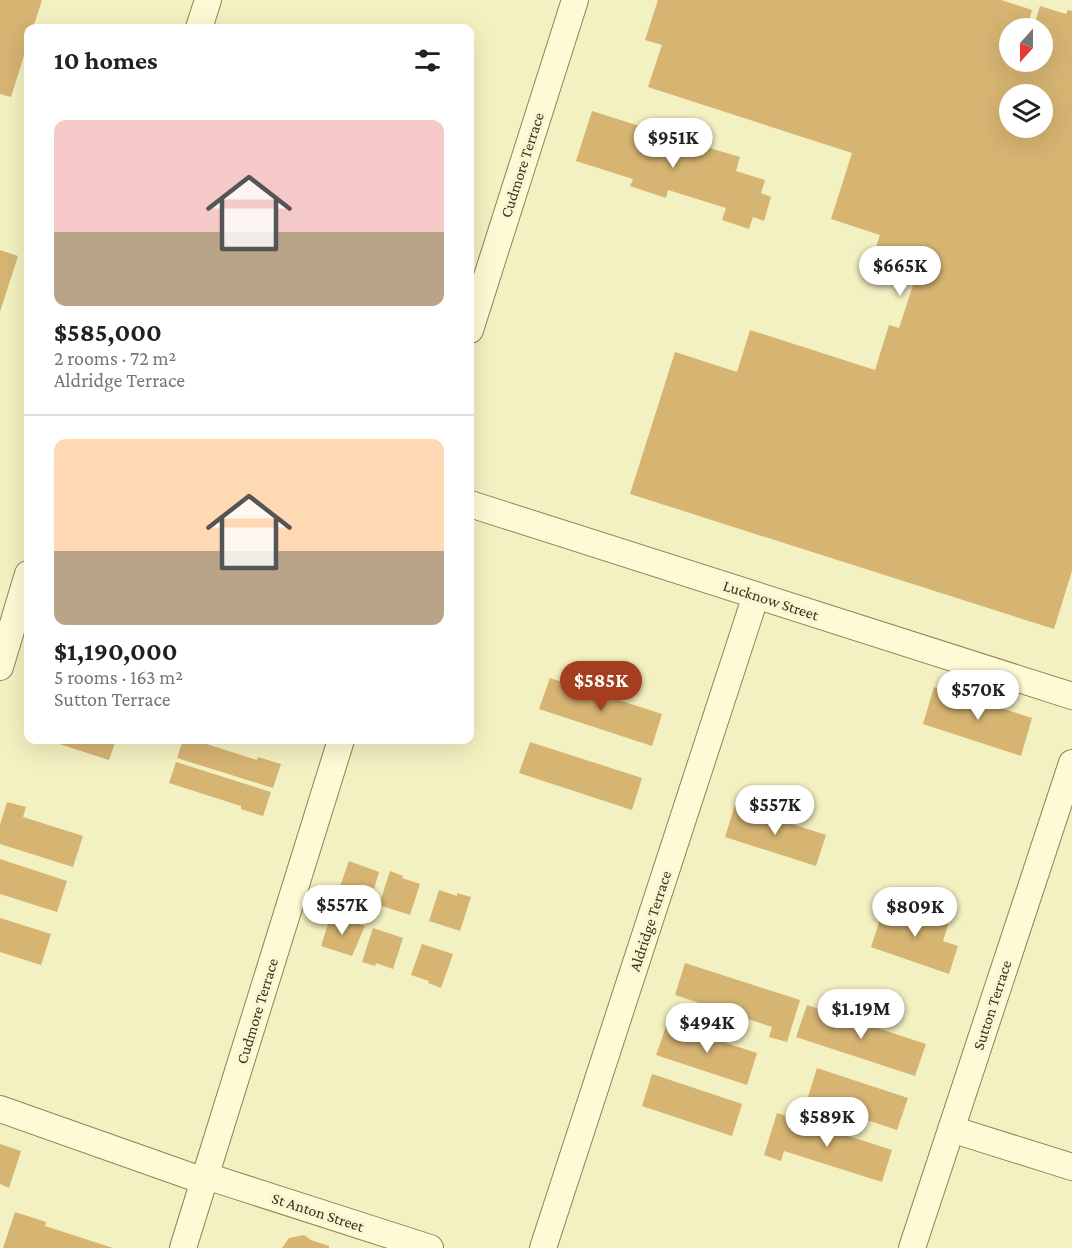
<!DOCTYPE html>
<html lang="en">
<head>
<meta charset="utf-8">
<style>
  :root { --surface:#fff; --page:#f6f6f6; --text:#202124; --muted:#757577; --line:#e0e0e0; --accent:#a53e1f }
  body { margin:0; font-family:"Crimson Pro",serif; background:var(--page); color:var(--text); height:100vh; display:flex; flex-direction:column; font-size:22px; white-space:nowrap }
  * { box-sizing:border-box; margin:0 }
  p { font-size:20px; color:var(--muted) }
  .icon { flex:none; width:33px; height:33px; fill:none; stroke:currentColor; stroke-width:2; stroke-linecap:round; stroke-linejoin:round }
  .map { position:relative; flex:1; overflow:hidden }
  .details { position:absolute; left:24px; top:24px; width:450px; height:720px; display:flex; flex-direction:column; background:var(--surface); border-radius:12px; box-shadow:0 6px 24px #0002 }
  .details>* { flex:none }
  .needle { width:39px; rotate:201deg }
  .tools { position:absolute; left:999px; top:18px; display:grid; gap:12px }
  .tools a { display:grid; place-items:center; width:54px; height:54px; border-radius:50%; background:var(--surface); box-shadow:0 6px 24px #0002; font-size:30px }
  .price { position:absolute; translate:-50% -51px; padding:0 14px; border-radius:21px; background:#fff; color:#222; font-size:20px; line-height:39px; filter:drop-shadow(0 2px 3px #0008) }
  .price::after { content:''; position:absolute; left:50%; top:36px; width:18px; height:14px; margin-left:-9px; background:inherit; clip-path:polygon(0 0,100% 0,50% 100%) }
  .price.active { background:var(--accent); color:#fff }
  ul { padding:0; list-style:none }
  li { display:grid; align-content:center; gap:12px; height:318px; padding:0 30px }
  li+li { border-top:2px solid var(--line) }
  li span { display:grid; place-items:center; height:186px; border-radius:12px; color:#555 }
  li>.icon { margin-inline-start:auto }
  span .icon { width:108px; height:108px; fill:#fffc; stroke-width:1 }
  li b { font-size:26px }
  h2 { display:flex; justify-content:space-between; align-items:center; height:72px; padding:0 30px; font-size:26px }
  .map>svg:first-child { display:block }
  .building { fill:#d6b472; fill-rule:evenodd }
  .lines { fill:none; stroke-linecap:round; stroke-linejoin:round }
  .street-casing { stroke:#8f8256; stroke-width:28 }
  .street { stroke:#fdfad5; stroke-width:26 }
  .labels { text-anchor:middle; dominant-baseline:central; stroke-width:6; stroke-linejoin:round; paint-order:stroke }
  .street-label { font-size:16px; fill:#3d341c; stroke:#f9f7d2 }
</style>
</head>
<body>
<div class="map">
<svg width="1072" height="1248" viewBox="0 0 1072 1248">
  <rect width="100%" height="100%" fill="#f3f0c1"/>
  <path class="building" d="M 0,0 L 42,0 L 33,28 L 28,28 L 28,43 L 11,97 L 0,94 Z
    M 658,0 L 1001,0 L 1032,10 L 1029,21 L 1035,23 L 1040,6 L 1066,14 L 1068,10 L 1072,11 L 1072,571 L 1054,629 L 630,494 L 675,352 L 737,372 L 750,330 L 875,370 L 889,325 L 899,328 L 920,264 L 875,250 L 880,235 L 831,219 L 852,153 L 648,87 L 662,45 L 645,40 ZM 1010,28 L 1042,28 L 1042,62 L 1010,62 ZM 1010,94 L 1042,94 L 1042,128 L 1010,128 Z
    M 592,111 L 649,129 L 646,137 L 704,155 L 706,147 L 740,157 L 736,171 L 765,180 L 761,193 L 771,197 L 764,221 L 753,217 L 749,229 L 722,220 L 726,208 L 668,190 L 666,198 L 630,186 L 633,179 L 576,161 Z
    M 0,250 L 18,256 L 0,312 Z
    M 550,678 L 662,714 L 652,746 L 539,709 Z
    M 934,687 L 1032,718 L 1021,756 L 923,724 Z
    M 47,740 L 116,740 L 109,760 Z
    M 183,740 L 194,740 L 257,760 L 258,757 L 281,764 L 273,788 L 177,758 Z
    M 530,742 L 642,778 L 632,810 L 519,773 Z
    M 176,762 L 271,792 L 263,816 L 241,809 L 241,806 L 169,783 Z
    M 7,802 L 26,807 L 23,817 L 83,836 L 73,867 L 0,844 L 0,825 Z
    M 735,805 L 826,835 L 816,866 L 725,837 Z
    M 0,859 L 67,881 L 57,912 L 0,894 Z
    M 349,861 L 379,872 L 374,889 L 376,890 L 372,903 L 338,892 Z
    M 390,871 L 403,876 L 402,878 L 420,884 L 410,915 L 379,905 Z
    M 439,890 L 457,896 L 457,893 L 471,897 L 460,931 L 429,921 Z
    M 886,901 L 949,922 L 943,941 L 958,946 L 949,974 L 871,947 Z
    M 331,915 L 365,926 L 352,956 L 321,946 Z
    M 0,918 L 51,934 L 41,965 L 0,952 Z
    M 373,928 L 403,938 L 393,969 L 376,963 L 375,966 L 362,962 Z
    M 422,944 L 453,954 L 441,988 L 428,983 L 429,981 L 411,975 Z
    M 685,963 L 800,1000 L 787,1042 L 769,1037 L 772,1027 L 675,995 Z
    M 807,1005 L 926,1044 L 915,1076 L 796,1037 Z
    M 667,1024 L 757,1053 L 747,1085 L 656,1055 Z
    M 817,1068 L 908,1098 L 897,1130 L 807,1100 Z
    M 652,1074 L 742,1104 L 732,1136 L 642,1106 Z
    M 777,1113 L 892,1150 L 882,1182 L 784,1151 L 781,1161 L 764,1155 Z
    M 0,1144 L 21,1151 L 9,1188 L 0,1184 Z
    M 15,1212 L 46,1222 L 45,1226 L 113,1248 L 3,1248 Z
    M 304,1235 L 311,1240 L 329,1246 L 329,1248 L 282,1248 L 289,1238 Z"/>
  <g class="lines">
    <g class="street-casing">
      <path id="street" d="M 199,28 L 208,0
        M 470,330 L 575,0
        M 470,504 L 1072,696
        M 0,667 L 28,574
        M 0,1109 L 204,1181
        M 951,1129 L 1072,1167
        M 206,1176 L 430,1248
        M 183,1248 L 341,740
        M 543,1248 L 756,595
        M 912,1248 L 1072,763"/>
    </g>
    <use href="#street" class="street"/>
  </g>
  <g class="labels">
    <g class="street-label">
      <text transform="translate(522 165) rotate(-72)">Cudmore Terrace</text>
      <text transform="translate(771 600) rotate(18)">Lucknow Street</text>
      <text transform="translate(650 921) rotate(-72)">Aldridge Terrace</text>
      <text transform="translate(992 1005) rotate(-72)">Sutton Terrace</text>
      <text transform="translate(257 1011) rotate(-73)">Cudmore Terrace</text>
      <text transform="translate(318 1212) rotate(18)">St Anton Street</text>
    </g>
  </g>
</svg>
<div class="tools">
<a><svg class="needle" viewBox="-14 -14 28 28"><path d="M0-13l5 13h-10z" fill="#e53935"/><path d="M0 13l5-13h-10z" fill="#757577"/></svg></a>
<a><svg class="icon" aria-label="layers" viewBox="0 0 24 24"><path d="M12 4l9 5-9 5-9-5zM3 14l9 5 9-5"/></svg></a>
</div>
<b class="price" style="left:673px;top:169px">$951K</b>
<b class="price" style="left:900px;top:297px">$665K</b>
<b class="price active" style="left:601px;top:712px">$585K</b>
<b class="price" style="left:978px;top:721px">$570K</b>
<b class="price" style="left:775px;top:836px">$557K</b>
<b class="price" style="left:342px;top:936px">$557K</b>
<b class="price" style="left:915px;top:938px">$809K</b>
<b class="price" style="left:861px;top:1040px">$1.19M</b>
<b class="price" style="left:707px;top:1054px">$494K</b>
<b class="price" style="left:827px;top:1148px">$589K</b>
<section class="details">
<h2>10 homes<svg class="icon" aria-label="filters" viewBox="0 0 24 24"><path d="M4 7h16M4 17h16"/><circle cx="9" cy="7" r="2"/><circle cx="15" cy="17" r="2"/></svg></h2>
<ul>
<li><span style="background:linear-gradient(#f6c9c9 60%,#b9a48a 0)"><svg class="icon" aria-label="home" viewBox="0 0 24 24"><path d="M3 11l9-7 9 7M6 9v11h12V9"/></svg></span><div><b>$585,000</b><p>2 rooms · 72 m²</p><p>Aldridge Terrace</p></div></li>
<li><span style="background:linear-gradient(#ffd9b3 60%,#b9a48a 0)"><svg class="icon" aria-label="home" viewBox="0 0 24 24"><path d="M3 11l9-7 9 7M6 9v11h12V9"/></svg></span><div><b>$1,190,000</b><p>5 rooms · 163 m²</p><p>Sutton Terrace</p></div></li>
</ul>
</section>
</div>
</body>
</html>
